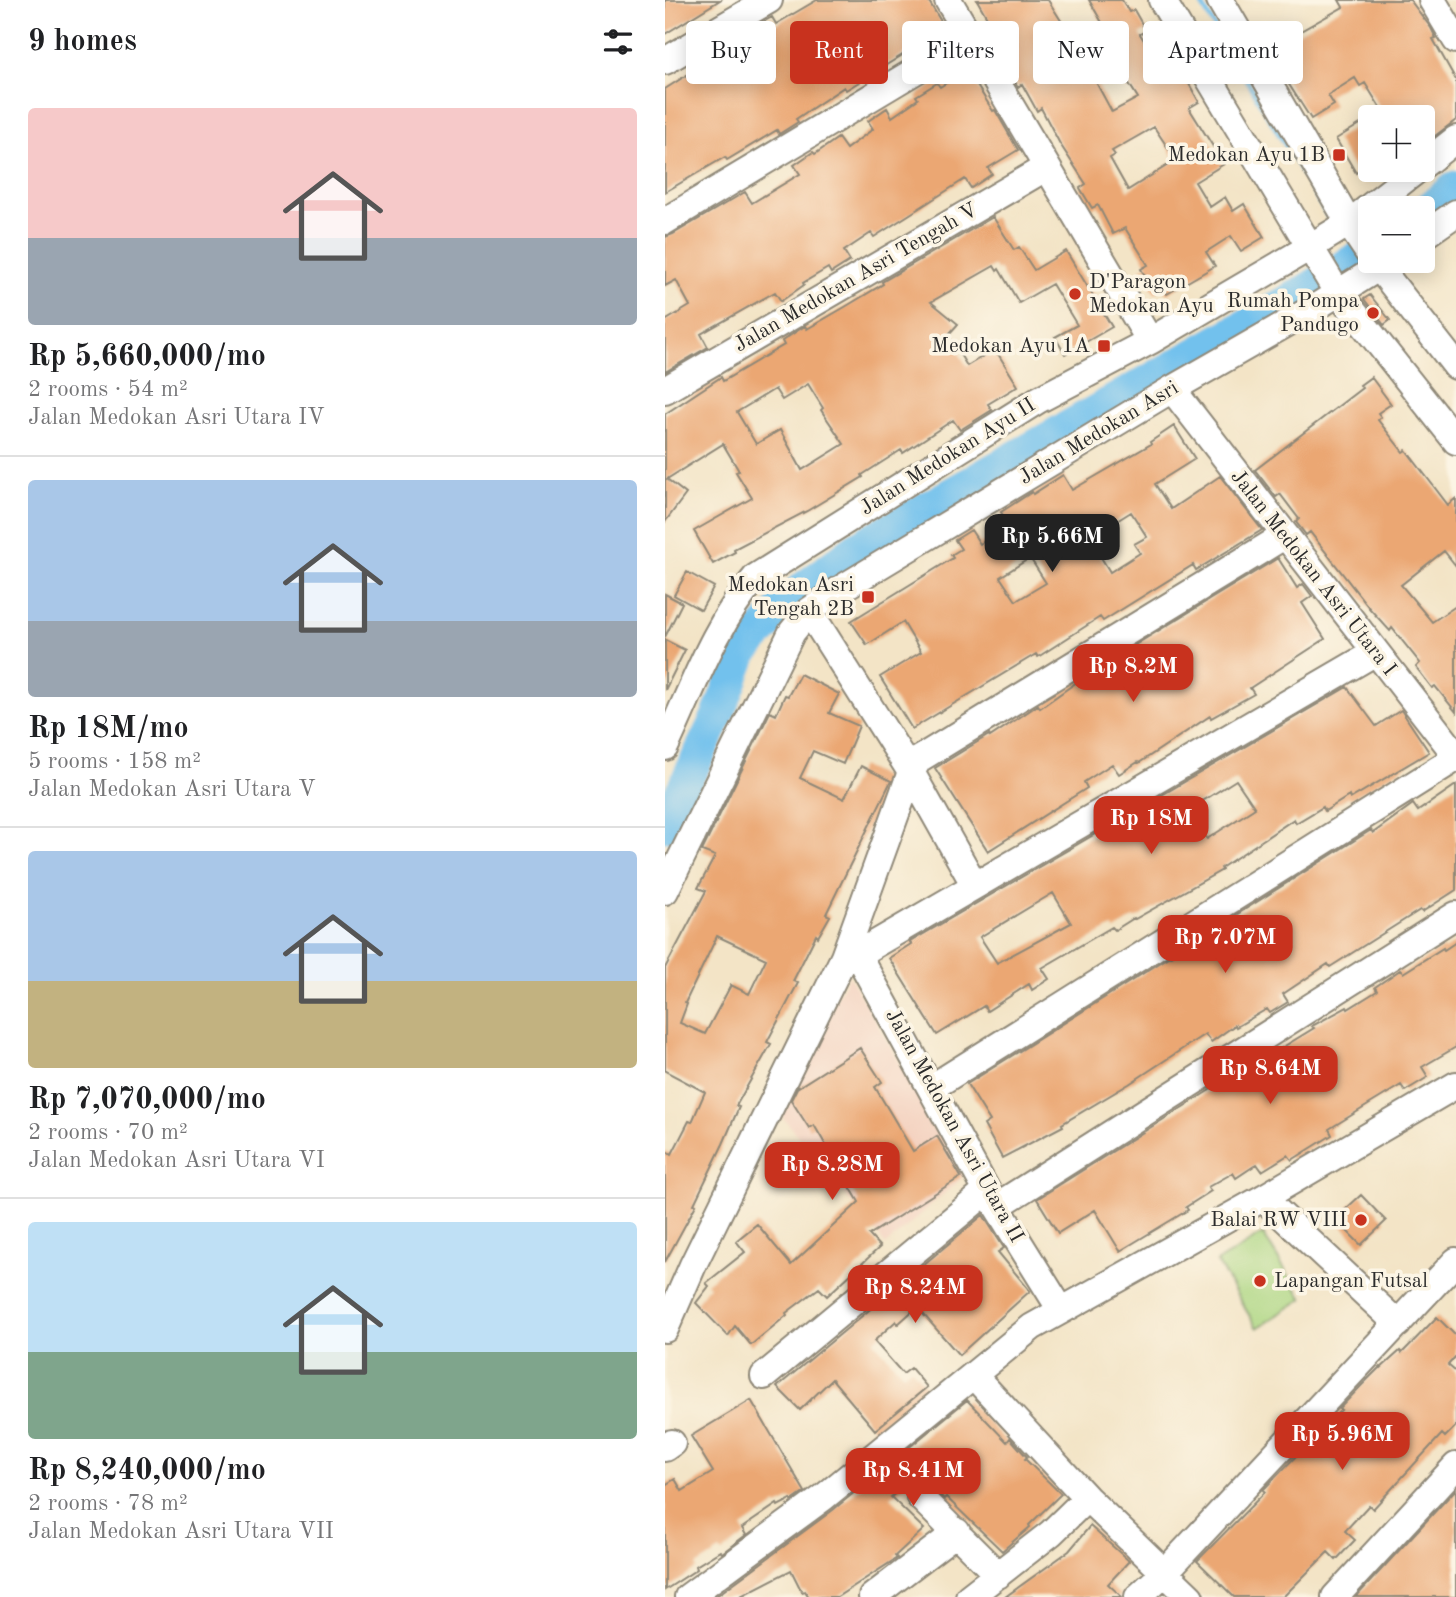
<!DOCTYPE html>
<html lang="en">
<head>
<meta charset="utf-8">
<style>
  :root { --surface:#fff; --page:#f6f6f6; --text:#202124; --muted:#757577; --line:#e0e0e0; --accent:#c8321e }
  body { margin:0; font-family:"Old Standard TT",serif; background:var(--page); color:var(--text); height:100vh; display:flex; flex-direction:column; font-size:26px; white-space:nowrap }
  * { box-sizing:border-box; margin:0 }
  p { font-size:23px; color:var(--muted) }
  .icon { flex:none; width:38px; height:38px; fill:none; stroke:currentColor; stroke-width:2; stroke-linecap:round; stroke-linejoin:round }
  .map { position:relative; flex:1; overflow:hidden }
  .side { display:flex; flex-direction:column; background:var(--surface); width:665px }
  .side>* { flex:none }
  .banner { position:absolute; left:21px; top:21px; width:665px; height:63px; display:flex; gap:14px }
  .controls { position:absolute; left:693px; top:105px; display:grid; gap:14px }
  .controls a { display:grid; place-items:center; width:77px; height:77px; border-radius:7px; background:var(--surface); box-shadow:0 4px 18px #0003; font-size:35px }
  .price { position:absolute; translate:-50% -60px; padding:0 16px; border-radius:14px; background:var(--accent); color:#fff; font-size:23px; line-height:46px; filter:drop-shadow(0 2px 4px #0008) }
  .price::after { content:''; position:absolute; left:50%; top:42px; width:21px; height:16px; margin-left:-10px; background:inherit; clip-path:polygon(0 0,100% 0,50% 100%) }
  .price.active { background:#222; color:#fff }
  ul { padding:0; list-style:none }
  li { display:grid; align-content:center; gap:14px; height:371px; padding:0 28px }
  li+li { border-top:2px solid var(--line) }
  li span { display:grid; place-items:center; height:217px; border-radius:7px; color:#555 }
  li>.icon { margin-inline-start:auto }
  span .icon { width:126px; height:126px; fill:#fffc; stroke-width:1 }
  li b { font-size:30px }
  h2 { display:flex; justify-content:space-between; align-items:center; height:84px; padding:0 28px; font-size:30px }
  .tag { padding:0 24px; border-radius:7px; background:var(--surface); box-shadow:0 4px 18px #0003; font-size:24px; line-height:63px }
  .tag.active { background:var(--accent); color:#fff }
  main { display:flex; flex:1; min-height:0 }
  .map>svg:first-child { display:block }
  .built { fill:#f4d3c1 }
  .green { fill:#abd580; stroke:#6b8056; stroke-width:2 }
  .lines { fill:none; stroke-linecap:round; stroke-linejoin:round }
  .stream { stroke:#72c1ed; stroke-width:5 }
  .river { stroke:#72c1ed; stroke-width:33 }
  .building { fill:#eba773; fill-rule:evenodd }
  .minor-casing { stroke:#8f8878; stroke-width:30 }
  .minor { stroke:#fff; stroke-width:26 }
  .poi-dot { fill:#c8321e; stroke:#fcf5e5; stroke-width:2.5 }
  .labels { text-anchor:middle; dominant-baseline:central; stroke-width:7; stroke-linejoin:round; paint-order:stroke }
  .poi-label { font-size:21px; fill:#2b2b2b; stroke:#fcf5e5; text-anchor:end }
  .street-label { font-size:21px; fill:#2b2b2b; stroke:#fcf5e5 }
</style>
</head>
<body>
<main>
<section class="side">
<h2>9 homes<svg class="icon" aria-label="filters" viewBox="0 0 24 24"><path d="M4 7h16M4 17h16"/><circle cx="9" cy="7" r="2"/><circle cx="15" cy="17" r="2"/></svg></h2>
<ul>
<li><span style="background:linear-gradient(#f6c9c9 60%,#9aa5b1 0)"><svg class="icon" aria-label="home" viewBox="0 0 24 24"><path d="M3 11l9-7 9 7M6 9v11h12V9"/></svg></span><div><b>Rp 5,660,000/mo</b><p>2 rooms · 54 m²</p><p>Jalan Medokan Asri Utara IV</p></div></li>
<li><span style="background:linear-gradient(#a9c7e8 65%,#9aa5b1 0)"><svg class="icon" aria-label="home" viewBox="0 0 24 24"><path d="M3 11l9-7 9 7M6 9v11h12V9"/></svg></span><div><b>Rp 18M/mo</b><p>5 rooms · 158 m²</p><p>Jalan Medokan Asri Utara V</p></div></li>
<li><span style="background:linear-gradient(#a9c7e8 60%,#c2b280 0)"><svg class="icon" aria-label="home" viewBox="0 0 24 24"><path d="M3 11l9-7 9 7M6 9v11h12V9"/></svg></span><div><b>Rp 7,070,000/mo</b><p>2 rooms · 70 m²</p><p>Jalan Medokan Asri Utara VI</p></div></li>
<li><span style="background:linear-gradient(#bfe0f5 60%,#7fa58c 0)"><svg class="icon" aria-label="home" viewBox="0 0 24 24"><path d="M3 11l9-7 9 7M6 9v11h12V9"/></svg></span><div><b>Rp 8,240,000/mo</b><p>2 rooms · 78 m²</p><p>Jalan Medokan Asri Utara VII</p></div></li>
</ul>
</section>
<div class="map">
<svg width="791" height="1597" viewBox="0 0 791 1597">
  <rect width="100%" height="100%" fill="#fcf5e5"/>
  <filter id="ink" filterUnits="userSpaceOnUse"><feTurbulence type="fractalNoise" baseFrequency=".0143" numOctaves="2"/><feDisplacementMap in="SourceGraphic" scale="14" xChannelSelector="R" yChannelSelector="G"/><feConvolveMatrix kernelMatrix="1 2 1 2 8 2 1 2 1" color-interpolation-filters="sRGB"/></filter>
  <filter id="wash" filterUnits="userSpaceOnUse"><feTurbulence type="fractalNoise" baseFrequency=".00686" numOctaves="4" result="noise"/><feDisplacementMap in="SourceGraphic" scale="28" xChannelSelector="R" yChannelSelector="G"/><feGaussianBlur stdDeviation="1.57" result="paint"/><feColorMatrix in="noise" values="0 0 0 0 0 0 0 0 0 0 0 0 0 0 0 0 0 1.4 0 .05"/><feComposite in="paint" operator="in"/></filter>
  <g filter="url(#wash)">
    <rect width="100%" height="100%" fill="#f3e4c6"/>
    <path class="built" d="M 184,976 L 300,1175 L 221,1245 L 107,1104 Z"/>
    <path class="green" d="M 598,1234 L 638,1299 L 592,1328 L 552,1262 Z"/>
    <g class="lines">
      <path class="stream" d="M 534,0 L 664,218"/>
      <path class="river" d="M 758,213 L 791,187
        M 0,826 L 54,713 L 77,653 L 128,596 L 191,548 L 637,293 L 705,250"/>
    </g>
    <g id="blocks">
      <path class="building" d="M 0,0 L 55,0 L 0,34 Z
        M 152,0 L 263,0 L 283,33 L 259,47 L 257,43 L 181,90 L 179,87 L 131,119 L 133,122 L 114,134 L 112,130 L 62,160 L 60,157 L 0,192 L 0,89 L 42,62 L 39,58 L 47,51 L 107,17 L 111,24 Z
        M 312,0 L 383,0 L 410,43 L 447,112 L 473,98 L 431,31 L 439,26 L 424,0 L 457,0 L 464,12 L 469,10 L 481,31 L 475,34 L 504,81 L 518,73 L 534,102 L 524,108 L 559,164 L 530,182 L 545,207 L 560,197 L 568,211 L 579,204 L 599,237 L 576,251 L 566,236 L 541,252 L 550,266 L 502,294 L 498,288 L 490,293 L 476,269 L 483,265 L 460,228 L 448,234 L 433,205 L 427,208 L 415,188 L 421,184 L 395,144 L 376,108 L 372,111 L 357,84 L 353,87 L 336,58 L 343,54 ZM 489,127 L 511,160 L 463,190 L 445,158 L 450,155 L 447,151 Z
        M 674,0 L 745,0 L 766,28 L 771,38 L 768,39 L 791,80 L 791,120 L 758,145 L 758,117 L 721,117 L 700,83 L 695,86 L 690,78 L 663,95 L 669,105 L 646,119 L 602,50 L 678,7 Z
        M 302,70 L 328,111 L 330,110 L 353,150 L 323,168 L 327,174 L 306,188 L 300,179 L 209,237 L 206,233 L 179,251 L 185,261 L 166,273 L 163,268 L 138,283 L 139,285 L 116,301 L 110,292 L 36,334 L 43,347 L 0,372 L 0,321 L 25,306 L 11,280 L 0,286 L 0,237 L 8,234 L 80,192 L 87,203 L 135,174 L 129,165 L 148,152 L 150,154 L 173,138 L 181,149 L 208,129 L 203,121 L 222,108 L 227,117 L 253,99 L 251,96 L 272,83 L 275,87 Z
        M 705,118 L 705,164 L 691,173 L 671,139 Z
        M 328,217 L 349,250 L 354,247 L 369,270 L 401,251 L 447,327 L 400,354 L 390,337 L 412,325 L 387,284 L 354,303 L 334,269 L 332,271 L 329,266 L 266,302 L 293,324 L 283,335 L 302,366 L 330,349 L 353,386 L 323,404 L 327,410 L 295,430 L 288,420 L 238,453 L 236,450 L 197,475 L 198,477 L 142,511 L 69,549 L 70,552 L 48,564 L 29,531 L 87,498 L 71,472 L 74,471 L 58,444 L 2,479 L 21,494 L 0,522 L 0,414 L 56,377 L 58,381 L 119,345 L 117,341 L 129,333 L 140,326 L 142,329 L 180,307 L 218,284 L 217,282 ZM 143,384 L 158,408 L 156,410 L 179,444 L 137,470 L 115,430 L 91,444 L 72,412 L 110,389 L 117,400 Z
        M 705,295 L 725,320 L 719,325 L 699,299 Z
        M 706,377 L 726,404 L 713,413 L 716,417 L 713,420 L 738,452 L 741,450 L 783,505 L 791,498 L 791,566 L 779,551 L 736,585 L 767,622 L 791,606 L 791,712 L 770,686 L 767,688 L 751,667 L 755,663 L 727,628 L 725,631 L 705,609 L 645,532 L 641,535 L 631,522 L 634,519 L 615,494 L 611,497 L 590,470 L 697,388 L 695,385 Z
        M 509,426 L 530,459 L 490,484 L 506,509 L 555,476 L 597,530 L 531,570 L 528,565 L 438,621 L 435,617 L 373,657 L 371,654 L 247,729 L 215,677 L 256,652 L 238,622 L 202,645 L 186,621 L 288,558 L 286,555 L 296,549 L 290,540 L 306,530 L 315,544 L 344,526 L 336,512 L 367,492 L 368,494 L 398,475 L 407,490 L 486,444 L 485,442 ZM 466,512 L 482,537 L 469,544 L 475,553 L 445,572 L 429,546 L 436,542 L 431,534 ZM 365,558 L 381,583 L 351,601 L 335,577 Z
        M 613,558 L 632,588 L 638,584 L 647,596 L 637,603 L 660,639 L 585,688 L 589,694 L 546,718 L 545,716 L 474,763 L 473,762 L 454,774 L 447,764 L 419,782 L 422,788 L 323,851 L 270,768 L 324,735 L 325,737 L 373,705 L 375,708 L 422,675 L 424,678 L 472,648 L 470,645 Z
        M 22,572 L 49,587 L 36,610 L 9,595 Z
        M 0,594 L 17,603 L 0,637 Z
        M 0,640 L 20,650 L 0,690 Z
        M 135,674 L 174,694 L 164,713 L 194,726 L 178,764 L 148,751 L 135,778 L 179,799 L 196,766 L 226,781 L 161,914 L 165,916 L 153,937 L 151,935 L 128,981 L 133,983 L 102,1042 L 106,1044 L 71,1106 L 74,1107 L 58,1144 L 29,1204 L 31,1205 L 0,1262 L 0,1151 L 7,1154 L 24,1121 L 27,1122 L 40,1092 L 0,1071 L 0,968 L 41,891 L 33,888 L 50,856 L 37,851 L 105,712 L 111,715 L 120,695 L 123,696 ZM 52,936 L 101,959 L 84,994 L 66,985 L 40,1034 L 15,1023 L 22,1004 L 20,1003 Z
        M 682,687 L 711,726 L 736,710 L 764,752 L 685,799 L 684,796 L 660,811 L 658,807 L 631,823 L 629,819 L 556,868 L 557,870 L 470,919 L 469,918 L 450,930 L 447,927 L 377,968 L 384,979 L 367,990 L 364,984 L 322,1011 L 319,1006 L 272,1035 L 224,958 L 246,944 L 245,942 ZM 571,780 L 590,808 L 542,839 L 524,813 L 527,811 L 525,809 ZM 388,893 L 406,923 L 332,963 L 315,937 Z
        M 791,785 L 791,890 L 757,912 L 755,910 L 665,967 L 663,964 L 618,994 L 623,1002 L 605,1013 L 602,1009 L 571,1027 L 570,1025 L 546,1042 L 540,1034 L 464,1084 L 397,1124 L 398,1126 L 337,1158 L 319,1125 L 325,1121 L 302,1084 L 706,830 L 708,833 L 748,804 L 753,811 Z
        M 791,942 L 791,1047 L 757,1067 L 763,1077 L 740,1091 L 736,1085 L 664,1129 L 667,1135 L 627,1160 L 623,1155 L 597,1171 L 592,1164 L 571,1178 L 568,1173 L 543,1187 L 546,1191 L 521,1207 L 523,1210 L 455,1251 L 430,1210 L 393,1233 L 372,1199 L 572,1073 L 574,1076 L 601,1060 L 600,1058 L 649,1028 L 647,1026 L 682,1007 L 683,1009 L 712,991 L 710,987 L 735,970 L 738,973 L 778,948 L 779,950 Z
        M 195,1048 L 217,1082 L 210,1087 L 248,1151 L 272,1136 L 296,1177 L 204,1235 L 215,1247 L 162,1296 L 154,1288 L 121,1313 L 122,1315 L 86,1345 L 70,1326 L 63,1336 L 31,1303 L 44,1286 L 41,1283 L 80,1252 L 71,1241 L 92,1224 L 126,1265 L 194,1202 L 149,1125 L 144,1128 L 126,1100 L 132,1088 Z
        M 696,1195 L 721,1221 L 696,1245 L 670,1219 Z
        M 318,1215 L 339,1248 L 333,1252 L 365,1291 L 294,1355 L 252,1307 L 233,1324 L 231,1321 L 209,1341 L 238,1374 L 246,1368 L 262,1387 L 210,1430 L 167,1379 L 135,1410 L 112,1387 Z
        M 772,1317 L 791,1336 L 791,1356 L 783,1365 L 791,1372 L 791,1426 L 780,1437 L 777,1434 L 708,1509 L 704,1505 L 680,1531 L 690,1540 L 671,1560 L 663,1552 L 618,1597 L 569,1597 L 532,1561 L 600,1492 L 598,1490 L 676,1410 L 674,1409 L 697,1385 L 715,1367 L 716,1368 L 735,1351 L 737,1353 Z
        M 86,1400 L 140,1492 L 127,1501 L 126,1499 L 113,1506 L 112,1504 L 77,1528 L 81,1535 L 57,1553 L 55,1551 L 31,1566 L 32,1569 L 0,1590 L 0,1485 L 10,1479 L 17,1491 L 48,1472 L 26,1436 Z
        M 302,1400 L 342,1442 L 345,1438 L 362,1457 L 360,1459 L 396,1494 L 364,1525 L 365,1527 L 337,1551 L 281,1497 L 279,1499 L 260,1480 L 255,1482 L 250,1477 L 226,1497 L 259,1529 L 230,1556 L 232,1558 L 172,1597 L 144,1597 L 140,1591 L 137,1592 L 126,1570 L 74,1597 L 50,1597 L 168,1510 Z
        M 791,1489 L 791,1597 L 691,1597 Z
        M 425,1526 L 464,1561 L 443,1584 L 457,1597 L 340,1597 L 404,1551 Z"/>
    </g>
  </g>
  <g filter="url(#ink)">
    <use href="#blocks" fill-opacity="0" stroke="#8f8878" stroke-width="2"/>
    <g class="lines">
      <g class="minor-casing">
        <path id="minor" d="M 283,0 L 485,341
          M 497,0 L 669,287 L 791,441
          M 555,0 L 689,231 L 705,255
          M 767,0 L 791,40
          M 0,61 L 104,0
          M 758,165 L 791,139
          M 0,221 L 305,38
          M 758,236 L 791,213
          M 709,261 L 791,366
          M 507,389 L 791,755
          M 0,390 L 382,167
          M 144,611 L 246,772 L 309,884
          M 0,747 C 27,690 49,625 91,577 L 373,400 L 485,341 L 645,247 L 684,223 L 752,170
          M 0,891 L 127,632 L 144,611 L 174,590 L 507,389 L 654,305 L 724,261
          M 185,941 L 322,1191 L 396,1310
          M 179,957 L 193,954 L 709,653
          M 266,1088 L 791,758
          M 598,1198 L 733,1324
          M 332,1206 L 791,915
          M 0,1329 L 28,1265 L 179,957 L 246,772 L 254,759 L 619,536
          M 99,1376 L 322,1191
          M 309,1376 L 422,1498 L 525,1597
          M 0,1448 L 7,1443
          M 255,1497 L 333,1575
          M 23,1597 L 159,1497 L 367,1327 L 598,1198 L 791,1085
          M 207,1597 L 292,1532
          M 304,1597 L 386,1533 L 422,1498
          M 473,1597 L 499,1573 L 791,1261
          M 670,1597 L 791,1466"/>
      </g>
      <use href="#minor" class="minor"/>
    </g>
  </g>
  <g class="poi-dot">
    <rect x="667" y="148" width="14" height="14" rx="3.5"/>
    <circle cx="410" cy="294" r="7"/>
    <circle cx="708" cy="313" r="7"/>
    <rect x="432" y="339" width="14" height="14" rx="3.5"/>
    <rect x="196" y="590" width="14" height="14" rx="3.5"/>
    <circle cx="696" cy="1220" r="7"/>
    <circle cx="595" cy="1281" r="7"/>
  </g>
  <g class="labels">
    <g class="poi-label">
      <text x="660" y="155">Medokan Ayu 1B</text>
      <text x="424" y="282" text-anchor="start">D'Paragon<tspan x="424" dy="24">Medokan Ayu</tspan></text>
      <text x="694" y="301">Rumah Pompa<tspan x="694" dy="24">Pandugo</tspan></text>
      <text x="425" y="346">Medokan Ayu 1A</text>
      <text x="189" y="585">Medokan Asri<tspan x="189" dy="24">Tengah 2B</tspan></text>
      <text x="682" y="1220">Balai RW VIII</text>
      <text x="609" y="1281" text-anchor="start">Lapangan Futsal</text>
    </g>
    <g class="street-label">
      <text transform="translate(191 278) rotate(-30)">Jalan Medokan Asri Tengah V</text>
      <text transform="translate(434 433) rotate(-31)">Jalan Medokan Asri</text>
      <text transform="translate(283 457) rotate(-32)">Jalan Medokan Ayu II</text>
      <text transform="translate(648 573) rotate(52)">Jalan Medokan Asri Utara I</text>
      <text transform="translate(289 1126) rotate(61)">Jalan Medokan Asri Utara II</text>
    </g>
  </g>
</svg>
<div class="controls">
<a>+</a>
<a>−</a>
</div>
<b class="price active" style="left:387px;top:574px">Rp 5.66M</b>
<b class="price" style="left:468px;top:704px">Rp 8.2M</b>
<b class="price" style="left:486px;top:856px">Rp 18M</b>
<b class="price" style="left:560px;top:975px">Rp 7.07M</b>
<b class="price" style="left:605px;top:1106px">Rp 8.64M</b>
<b class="price" style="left:167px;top:1202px">Rp 8.28M</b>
<b class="price" style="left:250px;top:1325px">Rp 8.24M</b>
<b class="price" style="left:677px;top:1472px">Rp 5.96M</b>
<b class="price" style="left:248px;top:1508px">Rp 8.41M</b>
<div class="banner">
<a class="tag">Buy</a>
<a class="tag active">Rent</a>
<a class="tag">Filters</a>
<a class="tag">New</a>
<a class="tag">Apartment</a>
</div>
</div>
</main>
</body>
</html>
